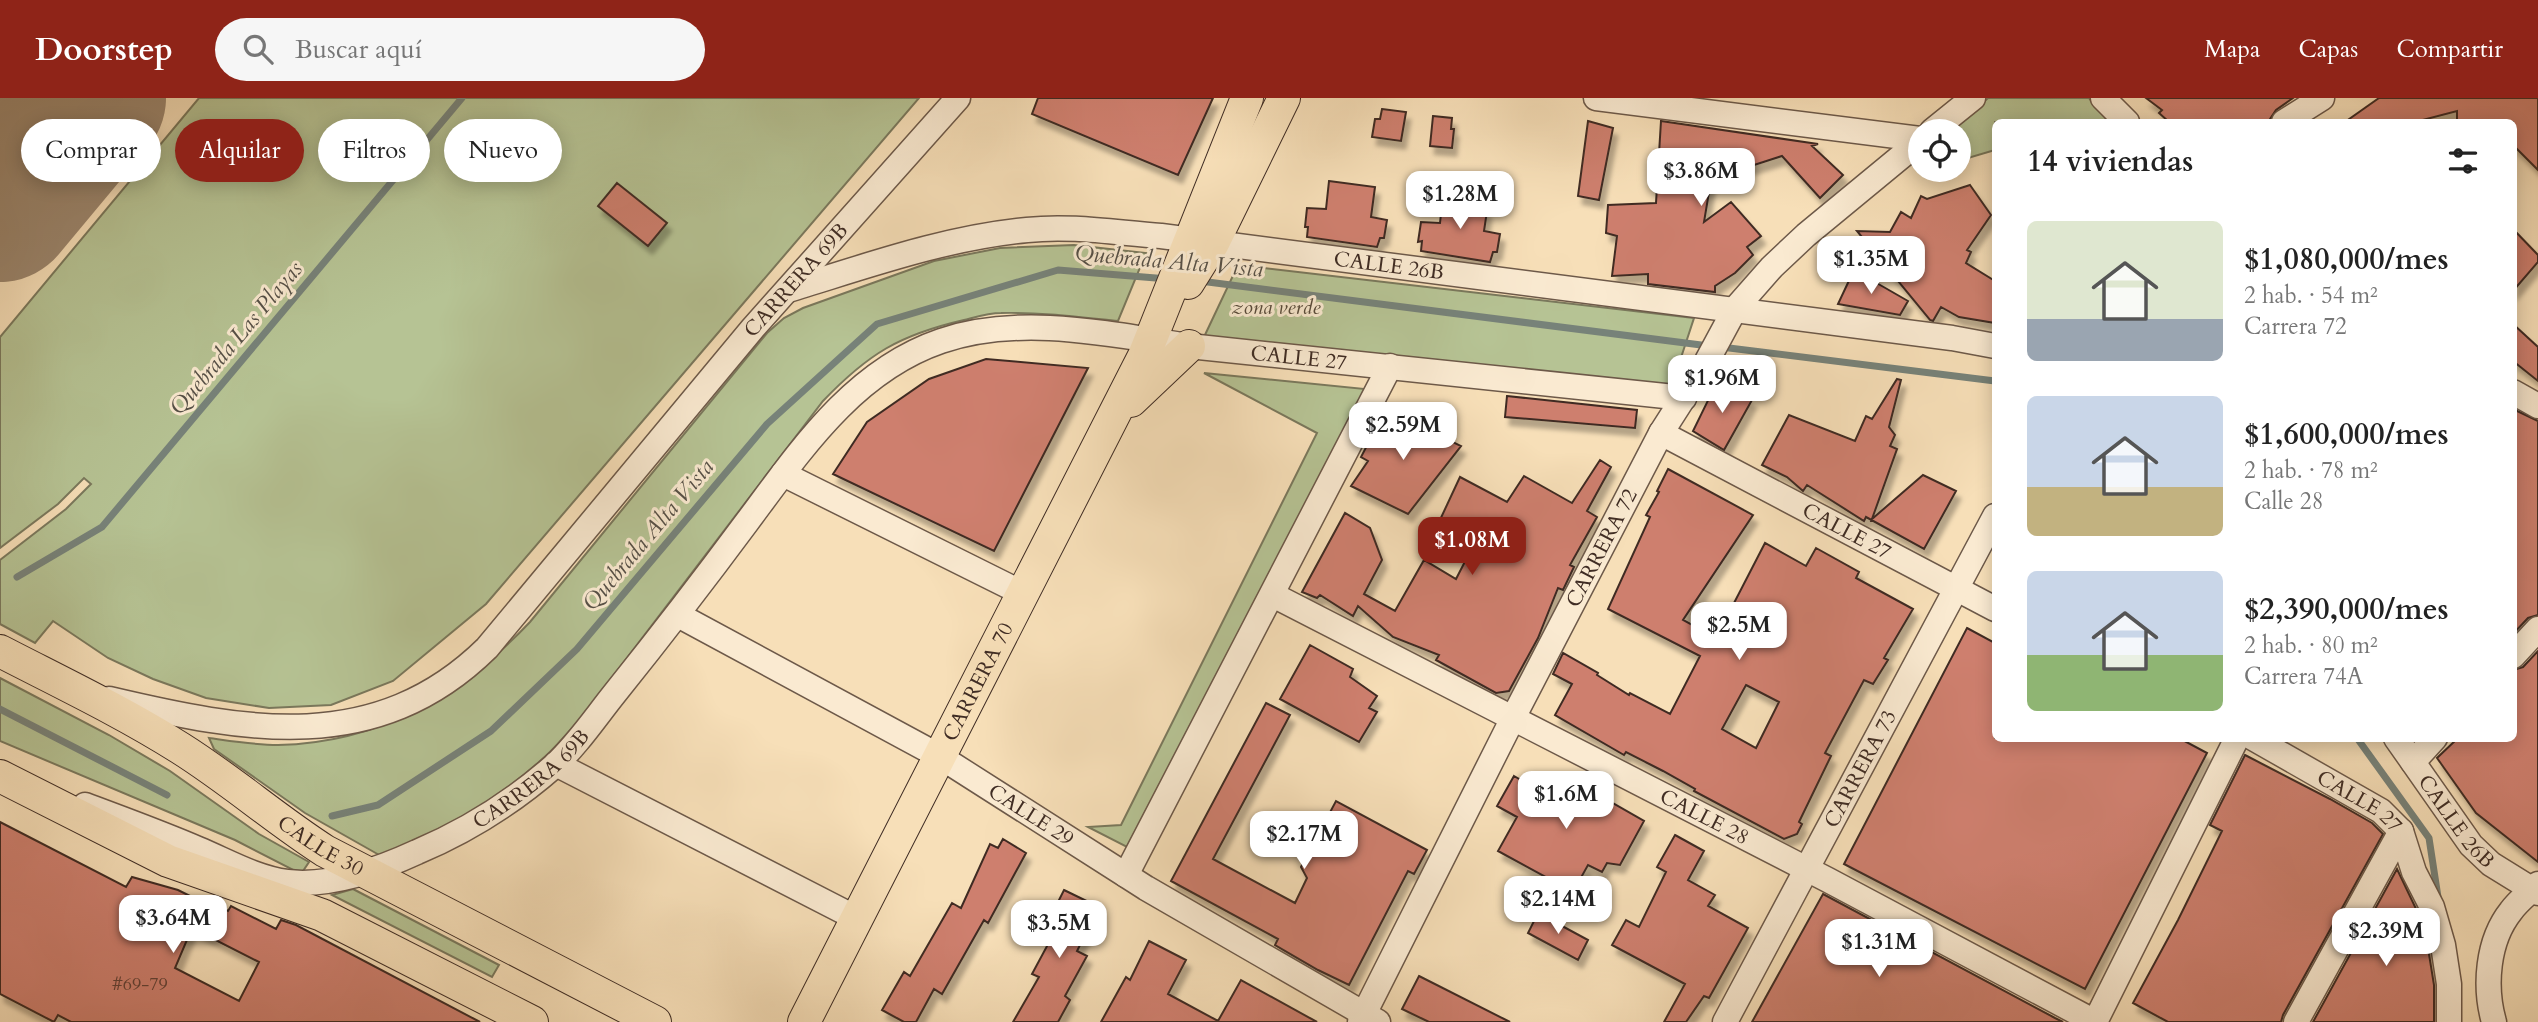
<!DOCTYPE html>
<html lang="es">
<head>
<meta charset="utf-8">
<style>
  :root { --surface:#fff; --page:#f6f6f6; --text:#222; --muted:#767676; --accent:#8f2418 }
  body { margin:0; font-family:Cardo,serif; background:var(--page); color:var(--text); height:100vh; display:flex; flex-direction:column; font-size:26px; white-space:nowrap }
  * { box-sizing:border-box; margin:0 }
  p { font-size:23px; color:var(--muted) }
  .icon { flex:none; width:38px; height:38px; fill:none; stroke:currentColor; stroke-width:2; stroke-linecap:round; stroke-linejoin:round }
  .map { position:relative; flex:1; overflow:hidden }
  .sheet { position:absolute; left:1992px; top:21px; width:525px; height:623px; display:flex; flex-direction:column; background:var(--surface); border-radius:10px; box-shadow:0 4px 18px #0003 }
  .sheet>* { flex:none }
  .banner { position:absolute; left:21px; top:21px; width:665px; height:63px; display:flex; gap:14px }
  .buttons { position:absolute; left:1908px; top:21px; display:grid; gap:14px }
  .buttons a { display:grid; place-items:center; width:63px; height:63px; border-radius:50%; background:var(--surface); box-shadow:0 4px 18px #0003; font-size:35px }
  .price { position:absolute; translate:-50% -60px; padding:0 16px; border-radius:14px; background:#fff; color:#222; font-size:23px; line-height:46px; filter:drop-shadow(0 2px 4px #0008) }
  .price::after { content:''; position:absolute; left:50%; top:42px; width:21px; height:16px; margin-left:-10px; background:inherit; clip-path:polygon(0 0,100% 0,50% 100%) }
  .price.selected { background:var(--accent); color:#fff }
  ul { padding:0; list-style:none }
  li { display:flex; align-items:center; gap:21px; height:175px; padding:0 35px }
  li span { display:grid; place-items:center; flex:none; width:196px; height:140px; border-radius:10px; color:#555 }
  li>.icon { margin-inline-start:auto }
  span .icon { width:84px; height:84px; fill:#fffc; stroke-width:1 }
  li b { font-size:30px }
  h2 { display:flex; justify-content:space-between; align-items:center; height:84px; padding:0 35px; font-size:30px }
  .pill { padding:0 24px; border-radius:32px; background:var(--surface); box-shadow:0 4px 18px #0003; font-size:24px; line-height:63px }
  .pill.selected { background:var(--accent); color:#fff }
  header { display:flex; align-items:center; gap:42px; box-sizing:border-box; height:98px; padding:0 35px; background:var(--accent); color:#fff }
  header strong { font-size:33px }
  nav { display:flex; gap:38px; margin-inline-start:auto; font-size:24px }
  .search { width:490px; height:63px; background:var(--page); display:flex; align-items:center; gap:18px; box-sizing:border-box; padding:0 24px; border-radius:38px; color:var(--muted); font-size:26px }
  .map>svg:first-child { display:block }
  .green { fill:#b6c394; stroke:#7a785c; stroke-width:2 }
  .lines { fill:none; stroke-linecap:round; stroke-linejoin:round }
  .stream { stroke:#778279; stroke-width:7 }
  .runway { stroke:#9b866e; stroke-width:152 }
  .building { fill:#ce7f6e; stroke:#3f2c24; stroke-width:2; fill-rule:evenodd; filter:url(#shadow) }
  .minor-casing { stroke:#6d5949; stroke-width:27 }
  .major-casing { stroke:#3f2c24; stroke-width:34 }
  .minor { stroke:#faead1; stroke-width:24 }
  .major { stroke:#f7dfb8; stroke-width:32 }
  .labels { text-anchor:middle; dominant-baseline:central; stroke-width:6; stroke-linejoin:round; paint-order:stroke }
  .number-label { font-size:18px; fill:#634136 }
  .street-label { font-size:21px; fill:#3f2c24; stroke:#faead1 }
  .park-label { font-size:21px; font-style:italic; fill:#574a3a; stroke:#faead1 }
  .water-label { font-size:23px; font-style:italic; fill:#565047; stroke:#faead1 }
</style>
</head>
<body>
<header>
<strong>Doorstep</strong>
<div class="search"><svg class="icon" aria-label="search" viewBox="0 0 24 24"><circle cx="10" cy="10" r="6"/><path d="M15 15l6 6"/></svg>Buscar aquí</div>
<nav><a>Mapa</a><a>Capas</a><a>Compartir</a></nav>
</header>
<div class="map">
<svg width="2538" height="924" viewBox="0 0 2538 924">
  <defs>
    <filter id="shadow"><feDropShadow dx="4.5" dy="8" stdDeviation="2" flood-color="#0004"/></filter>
  </defs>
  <rect width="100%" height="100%" fill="#f7dfb8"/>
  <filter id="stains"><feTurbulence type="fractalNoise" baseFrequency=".00286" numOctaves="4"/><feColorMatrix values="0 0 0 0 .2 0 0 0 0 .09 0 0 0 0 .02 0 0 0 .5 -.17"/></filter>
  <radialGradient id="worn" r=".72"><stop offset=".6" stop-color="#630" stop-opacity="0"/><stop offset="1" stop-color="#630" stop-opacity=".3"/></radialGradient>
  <path class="green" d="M 199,0 L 919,0 L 486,506 L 393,583 L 331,607 L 269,610 L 206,600 L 153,581 L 108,560 L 53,523 L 35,545 L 0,526 L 0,462 L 66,411 L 91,386 L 84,380 L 58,406 L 0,450 L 0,239 Z
    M 1988,0 L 2089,0 L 2109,24 L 1995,24 L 1995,52 L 1958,63 L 1958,33 L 1952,33 Z
    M 1074,147 L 1146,155 L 1118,223 C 1079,219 1040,214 1001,215 C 989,215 976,219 964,222 C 899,237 868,256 823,303 L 578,624 C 565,637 554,652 540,663 C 494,704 438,736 381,758 L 305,715 L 214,651 L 209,640 C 231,643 255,647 278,647 C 380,645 461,597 530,524 L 767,235 L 784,220 L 803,210 L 934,163 L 1000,150 Z
    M 1238,167 L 1694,220 L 1672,287 L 1204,239 Z
    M 1204,275 L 1365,291 L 1127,749 L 1088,729 L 1121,727 L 1317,335 Z
    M 0,580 L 109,637 L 170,673 L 259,736 L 309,764 L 301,776 L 235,742 L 0,643 Z
    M 353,791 L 499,867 L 492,879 L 332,797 Z"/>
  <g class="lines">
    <path class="stream" d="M 1200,183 L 1709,248
      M 1721,249 L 1995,283
      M 17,479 L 102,429 L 462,0
      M 0,611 L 167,697
      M 2357,640 L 2429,740 L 2438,799
      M 332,718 L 378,707 L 491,633 L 577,551 L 767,326 L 877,226 L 1058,172 L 1168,181"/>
    <path class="runway" d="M 0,108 L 90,0"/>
  </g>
  <path class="building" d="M 1038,0 L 1213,0 L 1178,77 L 1032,16 Z
    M 2146,0 L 2293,0 L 2276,12 L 2268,24 L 2169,24 L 2159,15 L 2162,12 Z
    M 2379,0 L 2538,0 L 2538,72 L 2513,47 L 2513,24 L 2457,24 L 2457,13 L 2415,24 L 2345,24 Z
    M 1382,11 L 1406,14 L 1401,43 L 1372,39 L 1375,21 L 1380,21 Z
    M 1433,18 L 1452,20 L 1451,31 L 1454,31 L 1452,50 L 1430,48 Z
    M 1588,23 L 1613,30 L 1599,102 L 1578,98 Z
    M 1661,23 L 1818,46 L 1812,48 L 1843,77 L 1820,100 L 1782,58 L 1751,68 L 1695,65 L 1711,82 L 1704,124 L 1731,104 L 1761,138 L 1747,149 L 1753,157 L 1735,175 L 1715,188 L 1715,194 L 1648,186 L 1648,176 L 1612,178 L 1617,138 L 1606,135 L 1608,107 L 1656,105 Z
    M 1329,83 L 1375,89 L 1371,119 L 1387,122 L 1384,140 L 1380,140 L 1377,149 L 1307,139 L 1308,129 L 1305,129 L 1307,110 L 1326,111 Z
    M 617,85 L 667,125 L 648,148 L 598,108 Z
    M 1970,87 L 1991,117 L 1967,152 L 1971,154 L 1966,165 L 1995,183 L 1995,225 L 1959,219 L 1941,209 L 1933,223 L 1930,222 L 1857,133 L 1890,134 L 1901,114 L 1911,120 L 1921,98 L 1927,101 Z
    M 1443,97 L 1483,103 L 1483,112 L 1487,113 L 1484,133 L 1500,136 L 1497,154 L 1493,154 L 1490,164 L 1421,153 L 1422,143 L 1418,144 L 1421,124 L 1440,125 Z
    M 2513,131 L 2538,157 L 2538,164 L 2513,193 Z
    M 1854,172 L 1908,203 L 1900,217 L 1838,206 Z
    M 2513,226 L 2538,249 L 2538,283 L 2513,263 Z
    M 986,261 L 1088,270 L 994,453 L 833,376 L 867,324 L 929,281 Z
    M 1897,281 L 1901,282 L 1889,329 L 1895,337 L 1890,348 L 1897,351 L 1872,421 L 1923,377 L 1956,393 L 1924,451 L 1866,419 L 1864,423 L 1807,387 L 1803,393 L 1787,379 L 1762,367 L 1789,317 L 1855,343 L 1866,318 L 1872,321 Z
    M 1717,284 L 1752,302 L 1724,352 L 1693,333 Z
    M 1507,298 L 1637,312 L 1635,330 L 1505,319 Z
    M 1386,311 L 1461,348 L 1408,416 L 1351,388 L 1368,363 L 1361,359 Z
    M 2513,311 L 2538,323 L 2538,517 L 2528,520 L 2513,536 Z
    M 1600,362 L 1611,369 L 1587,413 L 1597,419 L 1570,467 L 1574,469 L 1563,492 L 1558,490 L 1538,540 L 1509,593 L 1496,595 L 1436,562 L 1439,557 L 1393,539 L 1358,508 L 1353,518 L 1320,497 L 1317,500 L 1302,494 L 1345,415 L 1370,430 L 1382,462 L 1364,496 L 1395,513 L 1424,462 L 1456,481 L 1473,448 L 1439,431 L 1439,424 L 1460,379 L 1507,404 L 1524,378 L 1572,405 Z
    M 1668,371 L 1753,417 L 1683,522 L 1716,540 L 1765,445 L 1806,468 L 1816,450 L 1859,474 L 1856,480 L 1913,511 L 1884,560 L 1888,562 L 1873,586 L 1864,582 L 1825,655 L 1831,658 L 1799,724 L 1802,726 L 1797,736 L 1784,741 L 1694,693 L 1695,691 L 1663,673 L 1626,654 L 1624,657 L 1555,617 L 1572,586 L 1553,576 L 1563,555 L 1598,575 L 1597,577 L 1629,597 L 1630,595 L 1670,616 L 1700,558 L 1608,511 L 1650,419 L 1646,417 L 1659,394 L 1657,393 ZM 1746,587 L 1779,604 L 1756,650 L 1722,631 Z
    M 1967,530 L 1995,545 L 1995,640 L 2179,640 L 2207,655 L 2085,891 L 1844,766 Z
    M 1310,547 L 1353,571 L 1350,579 L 1377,598 L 1369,610 L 1377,614 L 1359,644 L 1280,601 Z
    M 2538,553 L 2538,764 L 2476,715 L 2437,660 L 2458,640 L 2513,640 L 2513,572 L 2523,569 Z
    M 1266,605 L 1290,617 L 1213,761 L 1295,805 L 1307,780 L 1301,769 L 1336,703 L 1427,752 L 1414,776 L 1408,773 L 1349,887 L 1318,872 L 1275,847 L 1278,841 L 1171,783 Z
    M 2245,657 L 2330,701 L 2372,725 L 2383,736 L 2283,917 L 2281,924 L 2168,924 L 2133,905 L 2178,822 L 2222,733 L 2210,727 Z
    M 1514,678 L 1555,702 L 1567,679 L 1644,723 L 1620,767 L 1607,765 L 1602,774 L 1588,767 L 1573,794 L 1498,753 L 1517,719 L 1497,708 Z
    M 0,724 L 126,789 L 132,779 L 178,792 L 210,808 L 213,804 L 228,813 L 231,808 L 276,831 L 281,822 L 296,827 L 480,924 L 71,924 L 58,917 L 54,924 L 0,896 ZM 192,830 L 259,864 L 239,903 L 175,870 Z
    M 1675,737 L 1704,753 L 1688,782 L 1715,797 L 1708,808 L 1748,830 L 1709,900 L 1704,898 L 1686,924 L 1664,924 L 1685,886 L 1612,847 L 1626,822 L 1639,829 L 1666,774 L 1657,769 Z
    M 1003,741 L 1026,755 L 988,825 L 984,822 L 942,896 L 934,891 L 916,924 L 904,924 L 882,912 L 904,874 L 910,878 L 952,805 L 961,810 L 990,746 L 998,750 Z
    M 2397,771 L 2418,815 L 2428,850 L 2434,887 L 2434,924 L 2313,924 Z
    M 1064,792 L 1099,809 L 1077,853 L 1087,858 L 1065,898 L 1070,902 L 1058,924 L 1013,924 L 1039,879 L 1032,876 L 1053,837 L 1044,832 Z
    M 1823,796 L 2055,920 L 2063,924 L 1752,924 Z
    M 1538,815 L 1588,842 L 1578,862 L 1528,835 Z
    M 1149,843 L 1186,862 L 1168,896 L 1218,923 L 1241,882 L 1317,924 L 1101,924 L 1126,879 L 1130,882 Z
    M 1419,878 L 1510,924 L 1429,924 L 1402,911 Z"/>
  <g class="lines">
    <g class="minor-casing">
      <g id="minor">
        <path d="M 1596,0 L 1920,41"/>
        <path d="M 2103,0 L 2127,24"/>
        <path d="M 2284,24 L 2322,0"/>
        <path d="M 1932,33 L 1973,0"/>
        <path id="s1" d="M 788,192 C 867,168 944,140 1027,132 C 1071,127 1117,135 1161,138 L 1952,240 L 1995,248"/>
        <path d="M 2513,294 L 2538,308"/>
        <path id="s2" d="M 1661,335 L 1995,511"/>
        <path d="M 783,376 L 1022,495"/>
        <path id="s3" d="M 1273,497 L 1828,782 L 2095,924"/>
        <path id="s4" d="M 678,517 L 939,658 L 1146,790 L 1378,924"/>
        <path d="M 2513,558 L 2538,531"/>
        <path id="s5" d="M 109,601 C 245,633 376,659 487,550 L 753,230 L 958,0"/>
        <path id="s6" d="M 2253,640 L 2381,713 L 2401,733 L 2414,774 L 2432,809 L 2443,847 L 2449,886 L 2449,924"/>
        <path id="s7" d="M 2396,640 L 2471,747 L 2491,766 L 2538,795"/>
        <path d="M 2413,664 L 2435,640"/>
        <path d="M 556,666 L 856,820"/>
        <path id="s8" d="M 85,707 C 122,721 161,735 198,751 C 227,763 256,780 287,784 C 330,789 378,772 417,754 C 467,733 513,704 554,668 C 577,647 595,620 615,595 C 660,539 704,482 747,424 C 800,353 853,273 941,243 C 1019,216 1110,236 1189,248 L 1684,300"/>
        <path d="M 1126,777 L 1390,268"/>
        <path id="s9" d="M 1360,924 L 1513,620 L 1661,335 L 1707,263 L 1735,211 L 1772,169 L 1806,137 L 1920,43"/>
        <path id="s10" d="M 1725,924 L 1995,418"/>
        <path d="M 2095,924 L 2237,640"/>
        <path d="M 2296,924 L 2401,733"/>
        <path d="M 2494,924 C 2484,889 2487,843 2511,813 C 2518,803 2529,795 2538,786"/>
      </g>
    </g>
    <g class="major-casing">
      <g id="major">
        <path d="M 1188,185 L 1213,145 L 1284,0"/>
        <path d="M 1131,303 L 1189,248"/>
        <path id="s11" d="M 0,553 C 60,584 123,614 180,650 C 231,682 275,721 325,753 L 655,924"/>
        <path d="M 0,678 L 168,763 L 322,817 L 532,924"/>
        <path id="s12" d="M 804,924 L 1144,258 L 1247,0"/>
      </g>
    </g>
    <use href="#minor" class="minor"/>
    <use href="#major" class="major"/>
  </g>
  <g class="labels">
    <g class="number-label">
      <text x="140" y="886">#69-79</text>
    </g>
    <g class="street-label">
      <text stroke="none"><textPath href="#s1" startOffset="611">CALLE 26B</textPath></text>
      <text stroke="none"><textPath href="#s5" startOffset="882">CARRERA 69B</textPath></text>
      <text stroke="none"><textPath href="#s8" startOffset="1456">CALLE 27</textPath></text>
      <text stroke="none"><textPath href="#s2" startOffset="210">CALLE 27</textPath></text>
      <text stroke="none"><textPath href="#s9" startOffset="532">CARRERA 72</textPath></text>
      <text stroke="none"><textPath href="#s12" startOffset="382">CARRERA 70</textPath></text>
      <text stroke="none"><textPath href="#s10" startOffset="287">CARRERA 73</textPath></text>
      <text stroke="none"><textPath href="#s8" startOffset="488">CARRERA 69B</textPath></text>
      <text stroke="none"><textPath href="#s6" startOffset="124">CALLE 27</textPath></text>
      <text stroke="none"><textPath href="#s4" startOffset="406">CALLE 29</textPath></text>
      <text stroke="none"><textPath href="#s3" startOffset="485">CALLE 28</textPath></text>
      <text stroke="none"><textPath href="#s7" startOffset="103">CALLE 26B</textPath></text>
      <text stroke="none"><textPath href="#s11" startOffset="376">CALLE 30</textPath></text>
    </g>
    <g class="park-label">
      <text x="1276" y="209">zona verde</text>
    </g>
    <g class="water-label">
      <text transform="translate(1169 163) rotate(5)">Quebrada Alta Vista</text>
      <text transform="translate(236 240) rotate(-50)">Quebrada Las Playas</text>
      <text transform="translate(648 437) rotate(-50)">Quebrada Alta Vista</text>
    </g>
  </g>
  <rect width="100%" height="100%" filter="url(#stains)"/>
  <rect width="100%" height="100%" fill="url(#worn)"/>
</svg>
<div class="buttons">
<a><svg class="icon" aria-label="locate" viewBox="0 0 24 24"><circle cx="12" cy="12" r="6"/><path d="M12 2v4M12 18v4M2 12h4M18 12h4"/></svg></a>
</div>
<b class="price" style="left:1701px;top:110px">$3.86M</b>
<b class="price" style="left:1460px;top:133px">$1.28M</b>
<b class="price" style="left:1871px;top:198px">$1.35M</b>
<b class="price" style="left:1722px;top:317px">$1.96M</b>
<b class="price" style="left:1403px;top:364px">$2.59M</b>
<b class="price selected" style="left:1472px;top:479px">$1.08M</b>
<b class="price" style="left:1739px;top:564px">$2.5M</b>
<b class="price" style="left:1566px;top:733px">$1.6M</b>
<b class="price" style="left:1304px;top:773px">$2.17M</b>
<b class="price" style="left:1558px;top:838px">$2.14M</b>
<b class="price" style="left:173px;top:857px">$3.64M</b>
<b class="price" style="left:1059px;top:862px">$3.5M</b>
<b class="price" style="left:2386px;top:870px">$2.39M</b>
<b class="price" style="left:1879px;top:881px">$1.31M</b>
<div class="banner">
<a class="pill">Comprar</a>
<a class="pill selected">Alquilar</a>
<a class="pill">Filtros</a>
<a class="pill">Nuevo</a>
</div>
<section class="sheet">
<h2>14 viviendas<svg class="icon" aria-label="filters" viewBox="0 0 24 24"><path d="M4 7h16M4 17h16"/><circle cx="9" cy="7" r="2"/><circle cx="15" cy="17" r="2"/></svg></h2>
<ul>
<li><span style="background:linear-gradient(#dfe7d0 70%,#9aa5b1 0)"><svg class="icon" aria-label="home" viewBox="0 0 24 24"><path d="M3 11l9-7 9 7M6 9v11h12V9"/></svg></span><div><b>$1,080,000/mes</b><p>2 hab. · 54 m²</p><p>Carrera 72</p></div></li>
<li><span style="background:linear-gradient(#c9d6e8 65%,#c2b280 0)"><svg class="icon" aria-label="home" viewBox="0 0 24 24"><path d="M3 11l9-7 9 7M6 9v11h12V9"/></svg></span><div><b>$1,600,000/mes</b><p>2 hab. · 78 m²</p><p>Calle 28</p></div></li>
<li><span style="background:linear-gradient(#c9d6e8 60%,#8fb573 0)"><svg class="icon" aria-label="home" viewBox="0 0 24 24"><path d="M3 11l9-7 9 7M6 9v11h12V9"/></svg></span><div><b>$2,390,000/mes</b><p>2 hab. · 80 m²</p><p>Carrera 74A</p></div></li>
</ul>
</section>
</div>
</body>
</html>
